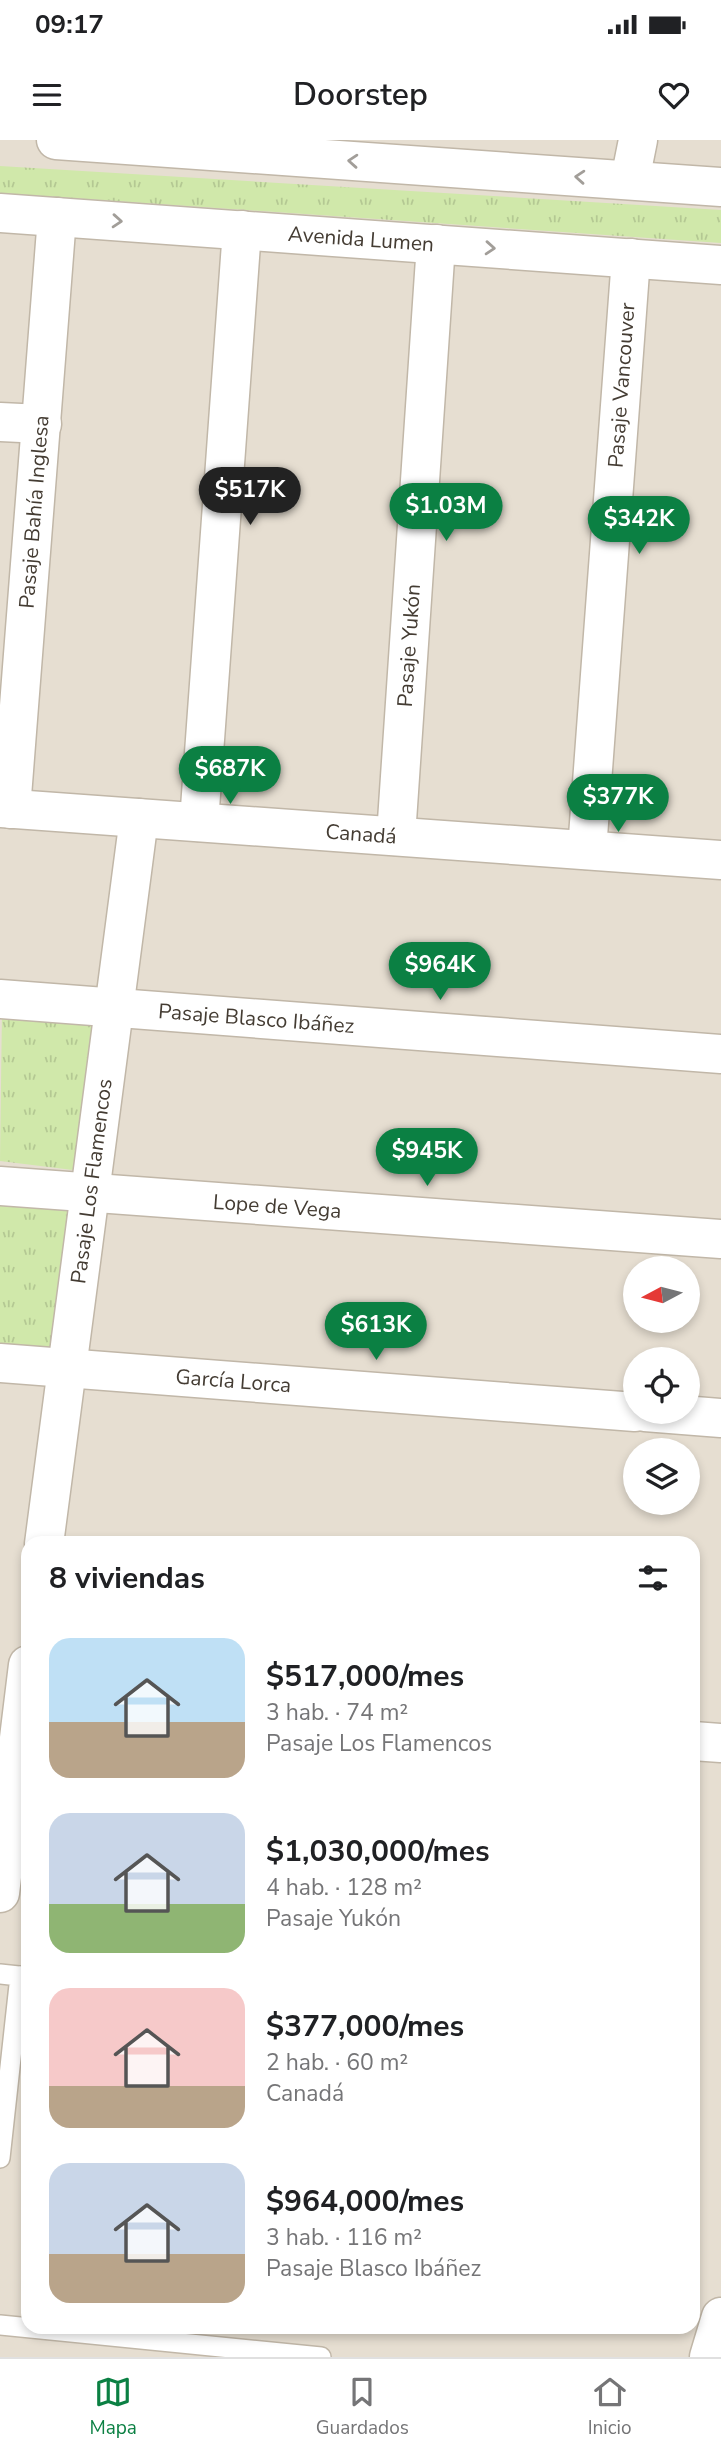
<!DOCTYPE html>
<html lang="es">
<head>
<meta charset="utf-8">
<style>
  :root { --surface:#fff; --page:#f2f2f2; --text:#202124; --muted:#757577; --line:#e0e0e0; --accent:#0b8043 }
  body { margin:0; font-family:"Nunito Sans",sans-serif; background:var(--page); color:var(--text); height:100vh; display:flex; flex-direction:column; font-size:26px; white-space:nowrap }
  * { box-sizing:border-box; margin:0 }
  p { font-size:23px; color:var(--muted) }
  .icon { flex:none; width:38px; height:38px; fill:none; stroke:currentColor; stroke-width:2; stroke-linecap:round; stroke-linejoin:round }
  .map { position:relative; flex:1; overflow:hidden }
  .drawer { position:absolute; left:21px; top:1396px; width:679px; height:798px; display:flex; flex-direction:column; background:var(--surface); border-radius:21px; box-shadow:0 4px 10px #0003 }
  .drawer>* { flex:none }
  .needle { width:46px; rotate:263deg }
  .tools { position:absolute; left:623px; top:1116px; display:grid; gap:14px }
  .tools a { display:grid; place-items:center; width:77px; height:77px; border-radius:50%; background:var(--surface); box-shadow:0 4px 10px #0003; font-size:35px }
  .price { position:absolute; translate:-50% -60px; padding:0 16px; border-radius:24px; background:var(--accent); color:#fff; font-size:23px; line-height:46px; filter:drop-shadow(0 2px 4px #0008) }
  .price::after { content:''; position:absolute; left:50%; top:42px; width:21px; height:16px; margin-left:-10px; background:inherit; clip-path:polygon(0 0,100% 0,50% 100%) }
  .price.on { background:#222; color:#fff }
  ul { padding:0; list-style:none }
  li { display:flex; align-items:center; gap:21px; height:175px; padding:0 28px }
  li span { display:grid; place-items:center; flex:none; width:196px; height:140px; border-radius:21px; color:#555 }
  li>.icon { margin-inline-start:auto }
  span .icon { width:84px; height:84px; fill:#fffc; stroke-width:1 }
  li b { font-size:30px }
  h2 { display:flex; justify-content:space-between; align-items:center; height:84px; padding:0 28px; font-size:30px }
  .status { display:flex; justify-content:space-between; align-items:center; height:49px; padding:0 35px; background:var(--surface); direction:ltr }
  .status svg { height:19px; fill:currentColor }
  header { display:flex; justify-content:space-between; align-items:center; height:91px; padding:0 28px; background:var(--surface); font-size:32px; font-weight:600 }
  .tab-bar { display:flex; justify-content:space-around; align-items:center; height:98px; border-top:2px solid var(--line); background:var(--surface); font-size:19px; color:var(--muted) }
  .tab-bar a { display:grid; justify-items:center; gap:4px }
  .tab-bar .on { color:var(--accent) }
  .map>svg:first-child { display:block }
  .residential { fill:#e6ded1; fill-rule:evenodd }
  .grass { fill:url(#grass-tufts) }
  .building { fill:url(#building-hatch); stroke:#cfbfab; stroke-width:2 }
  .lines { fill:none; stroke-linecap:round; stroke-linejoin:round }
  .service-casing { stroke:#c1b7a8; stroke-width:22 }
  .minor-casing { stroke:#c1b7a8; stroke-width:41 }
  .tertiary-casing { stroke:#c1b7a8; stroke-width:41 }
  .service { stroke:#fff; stroke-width:19 }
  .minor { stroke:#fff; stroke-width:38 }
  .tertiary { stroke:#fff; stroke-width:38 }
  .oneway { stroke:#a29e99 }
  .labels { text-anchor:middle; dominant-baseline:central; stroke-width:5; stroke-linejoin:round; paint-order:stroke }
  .street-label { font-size:21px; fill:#443c33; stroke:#fff }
</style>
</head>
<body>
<div class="status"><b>09:17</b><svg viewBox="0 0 49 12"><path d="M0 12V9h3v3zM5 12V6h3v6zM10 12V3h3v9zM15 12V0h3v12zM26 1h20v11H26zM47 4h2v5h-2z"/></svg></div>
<header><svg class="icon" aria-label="menu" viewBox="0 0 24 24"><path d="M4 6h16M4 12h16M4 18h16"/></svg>Doorstep<svg class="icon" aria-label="heart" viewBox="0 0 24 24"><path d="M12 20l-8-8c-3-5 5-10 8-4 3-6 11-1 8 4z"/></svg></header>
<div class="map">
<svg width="721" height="2217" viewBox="0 0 721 2217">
  <defs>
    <pattern id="grass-tufts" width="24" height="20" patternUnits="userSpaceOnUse" patternTransform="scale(1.75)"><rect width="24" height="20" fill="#d0e8aa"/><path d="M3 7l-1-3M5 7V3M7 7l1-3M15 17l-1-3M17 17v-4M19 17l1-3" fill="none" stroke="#b4c893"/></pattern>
    <pattern id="building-hatch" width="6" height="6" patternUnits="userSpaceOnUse" patternTransform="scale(1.75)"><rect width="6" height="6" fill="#d7cabb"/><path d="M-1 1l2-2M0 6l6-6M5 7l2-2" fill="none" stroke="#baaea1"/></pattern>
  </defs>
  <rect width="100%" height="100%" fill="#f2ede3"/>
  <path class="residential" d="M 0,0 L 721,0 L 721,2167 L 692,2217 L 0,2217 ZM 635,1129 L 688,1129 L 688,1181 L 635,1181 ZM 635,1220 L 688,1220 L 688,1272 L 635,1272 ZM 635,1311 L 688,1311 L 688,1363 L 635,1363 ZM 28,1404 L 693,1404 L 693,2188 L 28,2188 Z"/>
  <path class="grass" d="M 0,26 L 721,70 L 721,103 L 0,53 Z
    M 2,869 L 99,880 L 81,1031 L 0,1021 Z
    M 0,1056 L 79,1065 L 62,1216 L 0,1209 Z"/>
  <path class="building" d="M 693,1911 L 699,1911 L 693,1987 Z"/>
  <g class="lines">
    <g class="service-casing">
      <path id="service" d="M 0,1834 L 28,1837
        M 0,2018 L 20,1836
        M 0,2185 L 321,2217"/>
    </g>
    <g class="minor-casing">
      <g id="minor">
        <path d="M 630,40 L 638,0"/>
        <path d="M 0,282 L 42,284"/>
        <path id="s1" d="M 0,668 L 721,720"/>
        <path id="s2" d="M 11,669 L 57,77"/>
        <path d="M 199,682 L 242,90"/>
        <path id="s3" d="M 396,696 L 436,104"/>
        <path id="s4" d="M 587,710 L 631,118"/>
        <path id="s5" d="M 0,859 L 721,914"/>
        <path id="s6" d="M 0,1046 L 721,1099"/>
        <path id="s7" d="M 0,1223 L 635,1272"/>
        <path d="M 645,1272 L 721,1278"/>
        <path id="s8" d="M 44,1404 L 139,678"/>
        <path d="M 693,1601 L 721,1603"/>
        <path d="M 0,1753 L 28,1525"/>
        <path d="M 709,2217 L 721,2177"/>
      </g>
    </g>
    <g class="tertiary-casing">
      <g id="tertiary">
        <path d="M 56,0 L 721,47"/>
        <path id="s9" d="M 0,73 L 721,125"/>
      </g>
    </g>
    <use href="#service" class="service"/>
    <use href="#minor" class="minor"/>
    <use href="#tertiary" class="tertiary"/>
  </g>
  <defs><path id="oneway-chevron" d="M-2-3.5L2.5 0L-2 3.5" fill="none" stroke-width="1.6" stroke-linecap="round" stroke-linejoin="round" transform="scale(1.75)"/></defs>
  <g class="oneway">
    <use href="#oneway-chevron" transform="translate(353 21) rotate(-176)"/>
    <use href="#oneway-chevron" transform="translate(580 37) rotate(-176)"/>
    <use href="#oneway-chevron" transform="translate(117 81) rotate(4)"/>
    <use href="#oneway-chevron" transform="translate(490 108) rotate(4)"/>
  </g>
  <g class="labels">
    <g class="street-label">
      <text stroke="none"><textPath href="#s9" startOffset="362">Avenida Lumen</textPath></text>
      <text stroke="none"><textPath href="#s4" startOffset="466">Pasaje Vancouver</textPath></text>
      <text stroke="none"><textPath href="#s2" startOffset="298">Pasaje Bahía Inglesa</textPath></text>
      <text stroke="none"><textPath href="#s3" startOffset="191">Pasaje Yukón</textPath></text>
      <text stroke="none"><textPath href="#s1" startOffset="362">Canadá</textPath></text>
      <text stroke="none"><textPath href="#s5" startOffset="257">Pasaje Blasco Ibáñez</textPath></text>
      <text stroke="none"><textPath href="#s8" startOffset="366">Pasaje Los Flamencos</textPath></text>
      <text stroke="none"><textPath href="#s6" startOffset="278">Lope de Vega</textPath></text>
      <text stroke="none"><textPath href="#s7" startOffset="234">García Lorca</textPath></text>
    </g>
  </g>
</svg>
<div class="tools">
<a><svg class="needle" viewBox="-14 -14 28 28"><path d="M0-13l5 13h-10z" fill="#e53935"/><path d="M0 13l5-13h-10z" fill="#757577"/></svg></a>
<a><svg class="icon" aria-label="locate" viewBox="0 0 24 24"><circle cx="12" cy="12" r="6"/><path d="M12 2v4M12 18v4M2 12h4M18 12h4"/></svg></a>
<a><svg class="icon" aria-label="layers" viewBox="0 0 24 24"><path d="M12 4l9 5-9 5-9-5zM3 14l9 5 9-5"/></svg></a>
</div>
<b class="price on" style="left:250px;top:387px">$517K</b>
<b class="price" style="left:446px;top:403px">$1.03M</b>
<b class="price" style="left:639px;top:416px">$342K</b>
<b class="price" style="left:230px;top:666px">$687K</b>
<b class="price" style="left:618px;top:694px">$377K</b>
<b class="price" style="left:440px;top:862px">$964K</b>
<b class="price" style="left:427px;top:1048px">$945K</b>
<b class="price" style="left:376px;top:1222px">$613K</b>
<section class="drawer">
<h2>8 viviendas<svg class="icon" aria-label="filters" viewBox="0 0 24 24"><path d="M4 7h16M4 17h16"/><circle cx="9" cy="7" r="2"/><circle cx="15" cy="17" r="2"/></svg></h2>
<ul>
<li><span style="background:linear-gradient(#bfe0f5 60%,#b9a48a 0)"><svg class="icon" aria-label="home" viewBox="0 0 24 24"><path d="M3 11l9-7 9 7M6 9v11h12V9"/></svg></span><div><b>$517,000/mes</b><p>3 hab. · 74 m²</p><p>Pasaje Los Flamencos</p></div></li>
<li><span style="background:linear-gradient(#c9d6e8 65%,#8fb573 0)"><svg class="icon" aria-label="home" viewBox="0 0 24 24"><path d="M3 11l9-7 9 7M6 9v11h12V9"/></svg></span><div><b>$1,030,000/mes</b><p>4 hab. · 128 m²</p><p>Pasaje Yukón</p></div></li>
<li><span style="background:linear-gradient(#f6c9c9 70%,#b9a48a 0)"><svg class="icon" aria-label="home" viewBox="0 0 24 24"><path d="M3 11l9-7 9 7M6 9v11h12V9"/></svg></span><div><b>$377,000/mes</b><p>2 hab. · 60 m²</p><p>Canadá</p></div></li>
<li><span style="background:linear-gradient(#c9d6e8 65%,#b9a48a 0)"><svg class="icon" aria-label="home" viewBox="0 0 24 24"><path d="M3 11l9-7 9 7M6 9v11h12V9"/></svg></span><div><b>$964,000/mes</b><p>3 hab. · 116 m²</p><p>Pasaje Blasco Ibáñez</p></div></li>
</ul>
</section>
</div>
<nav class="tab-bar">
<a class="on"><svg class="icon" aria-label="map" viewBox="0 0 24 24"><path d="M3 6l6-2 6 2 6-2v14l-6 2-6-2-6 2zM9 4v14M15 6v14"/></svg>Mapa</a>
<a><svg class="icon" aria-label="saved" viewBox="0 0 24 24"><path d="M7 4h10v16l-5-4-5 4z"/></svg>Guardados</a>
<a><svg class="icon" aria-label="home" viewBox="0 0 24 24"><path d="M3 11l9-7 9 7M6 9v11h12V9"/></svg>Inicio</a>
</nav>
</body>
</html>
